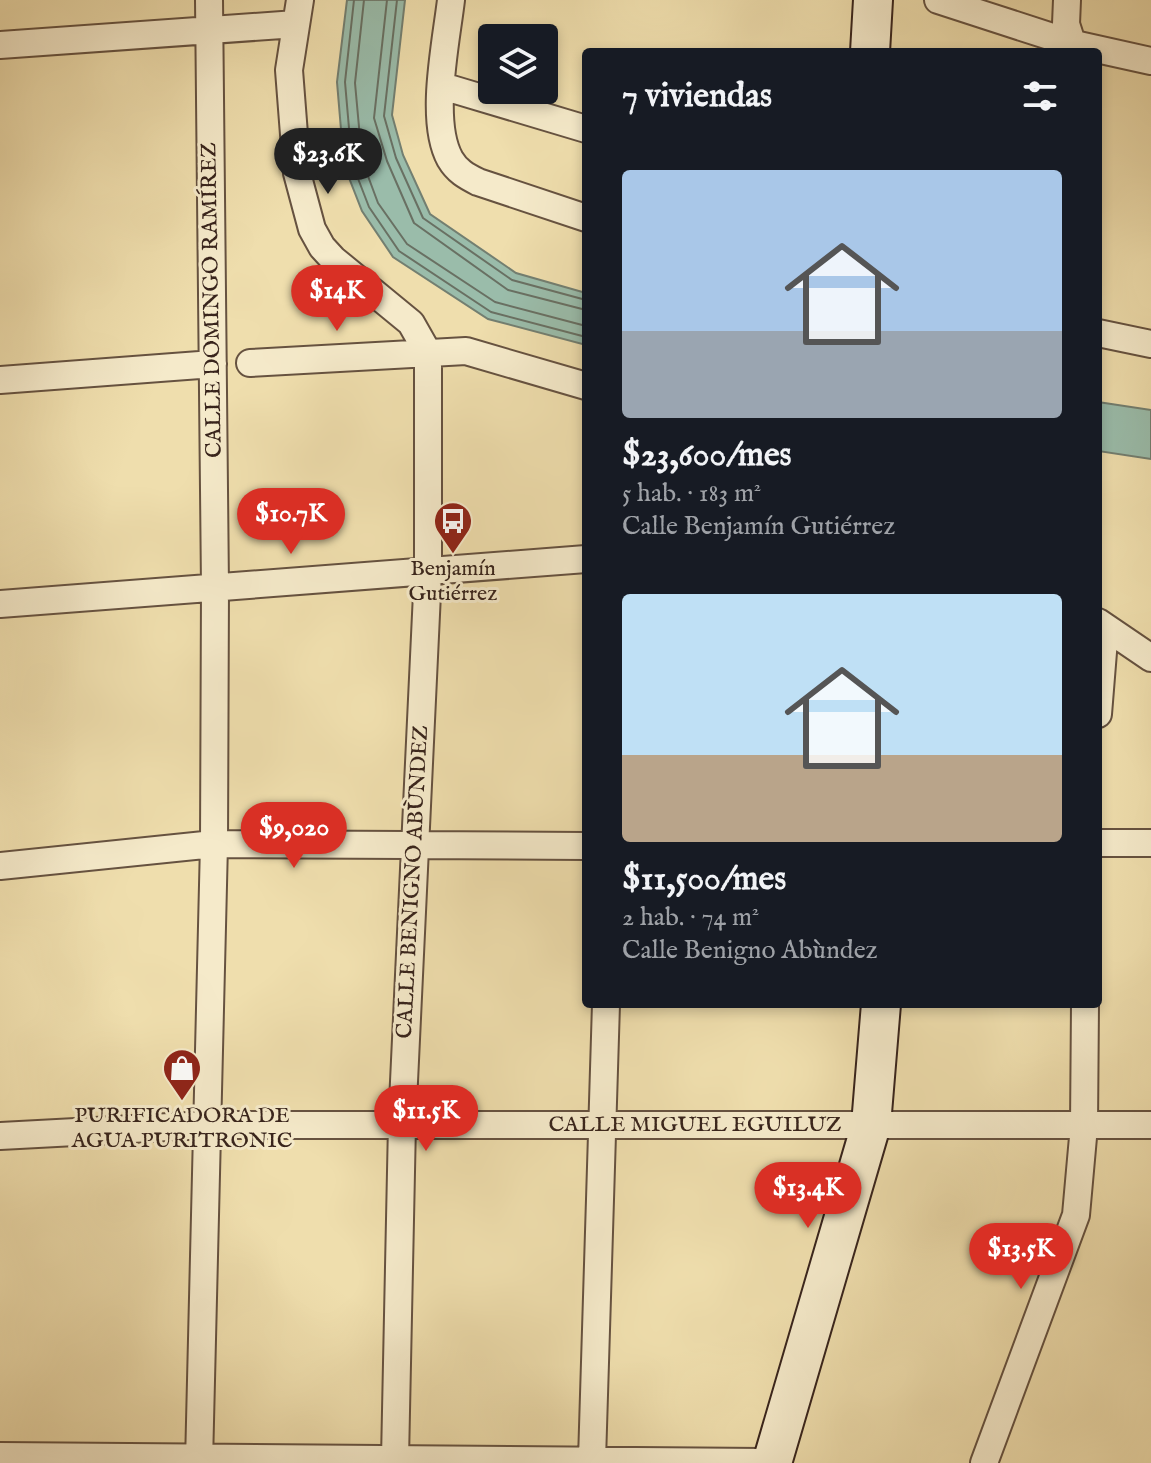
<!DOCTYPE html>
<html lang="es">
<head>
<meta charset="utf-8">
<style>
  :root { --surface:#171b24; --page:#242831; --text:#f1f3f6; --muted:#9ea1a6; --accent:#d93025 }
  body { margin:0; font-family:"IM FELL English",serif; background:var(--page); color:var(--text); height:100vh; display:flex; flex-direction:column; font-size:30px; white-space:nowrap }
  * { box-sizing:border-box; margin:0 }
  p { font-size:26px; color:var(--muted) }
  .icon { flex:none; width:44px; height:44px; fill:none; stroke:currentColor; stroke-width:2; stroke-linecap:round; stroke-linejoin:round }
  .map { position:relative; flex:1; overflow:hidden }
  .side { position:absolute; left:582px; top:48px; width:520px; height:960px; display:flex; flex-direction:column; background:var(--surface); border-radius:8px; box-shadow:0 4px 12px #0003 }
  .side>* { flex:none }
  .buttons { position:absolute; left:478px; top:24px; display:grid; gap:16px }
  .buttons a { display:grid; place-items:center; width:80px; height:80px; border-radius:8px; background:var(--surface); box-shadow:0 4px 12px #0003; font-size:40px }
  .price { position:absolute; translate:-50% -68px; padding:0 18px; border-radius:28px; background:var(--accent); color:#fff; font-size:26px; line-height:52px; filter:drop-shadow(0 2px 4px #0008) }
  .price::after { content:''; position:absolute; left:50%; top:48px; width:24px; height:18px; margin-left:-12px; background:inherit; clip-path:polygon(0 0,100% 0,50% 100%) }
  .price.current { background:#222; color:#fff }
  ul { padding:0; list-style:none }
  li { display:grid; align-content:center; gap:16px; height:424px; padding:0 40px }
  li span { display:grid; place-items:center; height:248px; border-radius:8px; color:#555 }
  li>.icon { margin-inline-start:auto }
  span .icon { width:144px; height:144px; fill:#fffc; stroke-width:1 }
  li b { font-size:34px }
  h2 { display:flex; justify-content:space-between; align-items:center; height:96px; padding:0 40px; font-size:34px }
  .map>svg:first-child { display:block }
  .water { fill:#9abcaa; stroke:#737f71; stroke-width:2 }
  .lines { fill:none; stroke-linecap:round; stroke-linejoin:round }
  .shore { stroke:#697063; stroke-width:2 }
  .street-casing { stroke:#665240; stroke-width:30 }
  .secondary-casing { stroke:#38241c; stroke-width:42 }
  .street { stroke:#f5eaca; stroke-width:26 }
  .secondary { stroke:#f5eaca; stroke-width:38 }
  .labels { text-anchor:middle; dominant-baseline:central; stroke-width:6; stroke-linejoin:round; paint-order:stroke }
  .street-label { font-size:22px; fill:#38241c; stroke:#f5eaca }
  .poi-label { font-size:22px; fill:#38241c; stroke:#f5eaca }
</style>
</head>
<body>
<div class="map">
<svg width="1151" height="1463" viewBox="0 0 1151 1463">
  <rect width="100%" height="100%" fill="#efdead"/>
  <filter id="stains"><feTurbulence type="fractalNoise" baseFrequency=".0025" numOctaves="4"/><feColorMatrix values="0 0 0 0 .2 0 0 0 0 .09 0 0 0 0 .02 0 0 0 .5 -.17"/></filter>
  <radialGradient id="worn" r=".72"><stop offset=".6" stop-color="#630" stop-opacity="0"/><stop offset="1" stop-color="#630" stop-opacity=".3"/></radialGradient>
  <path class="water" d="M 347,0 L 405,0 L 392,115 L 403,155 L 430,214 L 516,273 L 586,293 L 586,345 L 488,319 L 393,257 L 362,211 L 344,165 L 337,82 Z
    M 1098,402 L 1151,410 L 1151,459 L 1098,451 Z"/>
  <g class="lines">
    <path class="shore" d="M 354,0 L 345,82 L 352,163 L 369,207 L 399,251 L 491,312 L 586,337
      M 364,0 L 355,83 L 362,160 L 378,203 L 407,244 L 495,302 L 586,326
      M 387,0 L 374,118 L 387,161 L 414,223 L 508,290 L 586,310
      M 397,0 L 384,116 L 396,158 L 423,218 L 512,280 L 586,300"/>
    <g class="street-casing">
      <path id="street" d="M 300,0 L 289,70 L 297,173 L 312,229 L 322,247 L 333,259 L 411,323 L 428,353 L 428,572 L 402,1124 L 395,1459
        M 451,0 C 446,43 429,121 450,159 C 457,171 466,176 478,182 L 586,218
        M 938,0 L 1074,44 L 1151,61
        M 1067,0 L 1066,24 L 1075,52
        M 0,45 L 296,24
        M 442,86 L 586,129
        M 1098,333 L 1151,344
        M 250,363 L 466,351 L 586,386
        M 0,380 L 213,364
        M 0,604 L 586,559
        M 1098,622 L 1151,658
        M 1098,714 L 1105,627
        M 1098,843 L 1151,843
        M 0,866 L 214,844 L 586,846
        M 0,1136 L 207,1125 L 1151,1125
        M 0,1456 L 772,1462
        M 592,1460 L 606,1004
        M 199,1463 L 214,844 L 215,587 L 209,0
        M 984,1463 L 1076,1215 L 1084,1126 L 1085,1004"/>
    </g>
    <g class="secondary-casing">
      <path id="secondary" d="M 870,52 L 873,0
        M 772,1463 L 871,1125 L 881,1004"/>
    </g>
    <use href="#street" class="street"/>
    <use href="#secondary" class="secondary"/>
  </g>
  <defs>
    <g id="bus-pin" transform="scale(2)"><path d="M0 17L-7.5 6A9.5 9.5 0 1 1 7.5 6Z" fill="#8f2418" stroke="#f5eaca"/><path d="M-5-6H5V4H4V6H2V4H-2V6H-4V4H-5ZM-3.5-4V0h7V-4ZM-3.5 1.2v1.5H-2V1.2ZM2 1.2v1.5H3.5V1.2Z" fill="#fff"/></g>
    <g id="shop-pin" transform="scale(2)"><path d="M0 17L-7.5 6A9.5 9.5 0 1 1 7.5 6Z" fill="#8f2418" stroke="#f5eaca"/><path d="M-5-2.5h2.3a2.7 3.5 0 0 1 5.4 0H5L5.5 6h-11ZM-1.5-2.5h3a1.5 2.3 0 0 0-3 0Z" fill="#fff"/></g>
  </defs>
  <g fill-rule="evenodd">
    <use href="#bus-pin" x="453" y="521"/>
    <use href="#shop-pin" x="182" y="1068"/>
  </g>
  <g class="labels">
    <g class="street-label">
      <text transform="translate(212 300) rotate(-91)">CALLE DOMINGO RAMÍREZ</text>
      <text transform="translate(413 882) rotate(-87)">CALLE BENIGNO ABÙNDEZ</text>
      <text x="695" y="1125">CALLE MIGUEL EGUILUZ</text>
    </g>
    <g class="poi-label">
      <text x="453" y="569">Benjamín<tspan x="453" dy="25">Gutiérrez</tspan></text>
      <text x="182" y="1116">PURIFICADORA DE<tspan x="182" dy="25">AGUA PURITRONIC</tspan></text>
    </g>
  </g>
  <rect width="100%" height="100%" filter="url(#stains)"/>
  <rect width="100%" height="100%" fill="url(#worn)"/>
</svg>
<div class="buttons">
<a><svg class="icon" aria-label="layers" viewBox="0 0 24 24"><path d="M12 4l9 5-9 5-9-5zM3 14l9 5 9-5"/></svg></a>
</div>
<b class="price current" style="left:328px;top:196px">$23.6K</b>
<b class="price" style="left:337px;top:333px">$14K</b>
<b class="price" style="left:291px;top:556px">$10.7K</b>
<b class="price" style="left:294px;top:870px">$9,020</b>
<b class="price" style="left:426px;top:1153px">$11.5K</b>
<b class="price" style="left:808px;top:1230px">$13.4K</b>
<b class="price" style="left:1021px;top:1291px">$13.5K</b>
<section class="side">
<h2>7 viviendas<svg class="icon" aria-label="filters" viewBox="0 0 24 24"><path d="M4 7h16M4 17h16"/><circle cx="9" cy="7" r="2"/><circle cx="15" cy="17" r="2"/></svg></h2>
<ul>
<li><span style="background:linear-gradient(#a9c7e8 65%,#9aa5b1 0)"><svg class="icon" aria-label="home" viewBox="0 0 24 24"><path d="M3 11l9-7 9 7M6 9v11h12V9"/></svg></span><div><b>$23,600/mes</b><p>5 hab. · 183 m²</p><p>Calle Benjamín Gutiérrez</p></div></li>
<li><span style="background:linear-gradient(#bfe0f5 65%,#b9a48a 0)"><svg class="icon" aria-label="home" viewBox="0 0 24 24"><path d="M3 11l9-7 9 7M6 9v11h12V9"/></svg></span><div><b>$11,500/mes</b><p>2 hab. · 74 m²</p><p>Calle Benigno Abùndez</p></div></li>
</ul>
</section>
</div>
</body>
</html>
